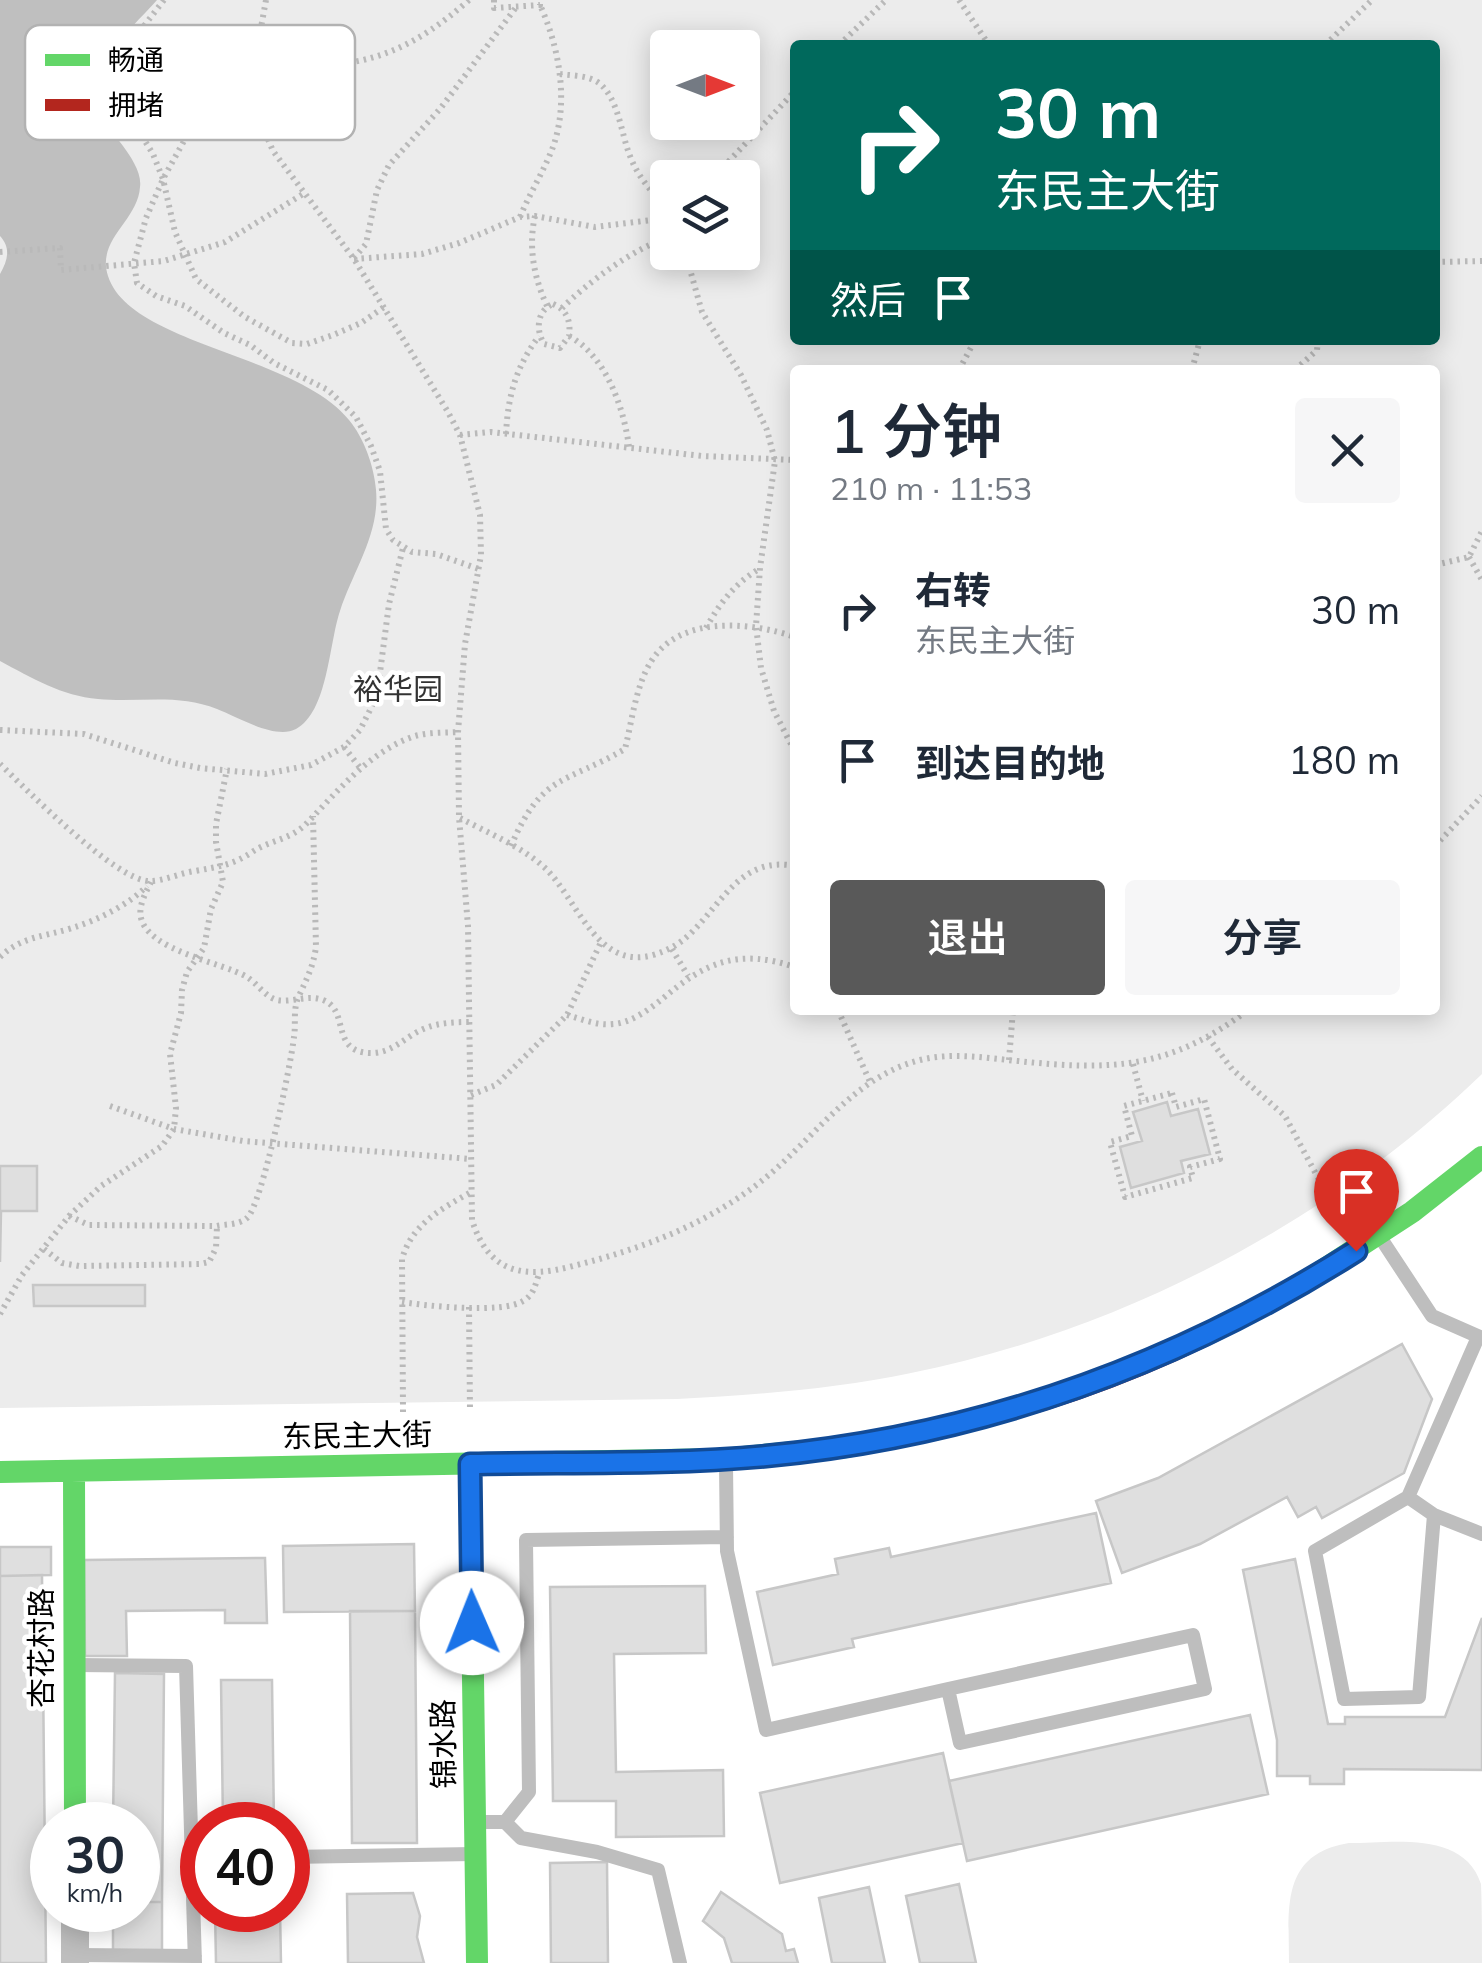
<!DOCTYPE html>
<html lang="zh">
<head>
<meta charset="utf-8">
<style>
  body { margin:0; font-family:Mulish,"Noto Sans SC",sans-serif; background:#f6f6f7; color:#1f2937; height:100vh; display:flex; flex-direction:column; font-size:38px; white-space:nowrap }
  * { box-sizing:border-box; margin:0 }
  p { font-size:32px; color:#747a83 }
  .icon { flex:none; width:55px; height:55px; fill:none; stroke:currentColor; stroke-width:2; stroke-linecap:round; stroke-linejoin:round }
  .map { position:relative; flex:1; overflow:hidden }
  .panel { position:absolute; left:790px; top:365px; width:650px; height:650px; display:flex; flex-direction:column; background:#fff; border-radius:10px; box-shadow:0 5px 25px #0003 }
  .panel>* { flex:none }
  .top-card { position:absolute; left:790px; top:40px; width:650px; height:305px; border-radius:10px; box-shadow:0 5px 25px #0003; background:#00695c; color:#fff; overflow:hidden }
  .needle { width:65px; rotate:90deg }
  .controls { position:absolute; left:650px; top:30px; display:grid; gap:20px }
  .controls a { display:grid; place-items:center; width:110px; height:110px; border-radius:10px; background:#fff; box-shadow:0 5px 25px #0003; font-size:50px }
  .speed { position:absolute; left:30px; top:1802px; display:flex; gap:20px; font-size:50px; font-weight:700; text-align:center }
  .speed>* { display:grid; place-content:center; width:130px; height:130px; border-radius:50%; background:#fff; box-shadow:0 5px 25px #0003; line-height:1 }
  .speed small { font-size:25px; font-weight:400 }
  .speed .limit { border:15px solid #d22; background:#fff; color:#111 }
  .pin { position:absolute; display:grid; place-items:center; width:85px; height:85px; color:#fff; margin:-102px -42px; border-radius:50% 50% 50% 0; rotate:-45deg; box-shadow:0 0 10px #0007 }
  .pin .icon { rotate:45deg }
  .me { position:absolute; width:110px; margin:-55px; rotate:359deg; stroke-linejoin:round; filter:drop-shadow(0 0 8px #0008) }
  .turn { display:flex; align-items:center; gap:35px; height:210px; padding:0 40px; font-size:45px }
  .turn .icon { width:130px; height:130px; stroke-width:2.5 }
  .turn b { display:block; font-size:70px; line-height:85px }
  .then { display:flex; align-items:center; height:95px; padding:0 40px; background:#0003; gap:20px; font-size:38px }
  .round { display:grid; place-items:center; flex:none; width:105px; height:105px; border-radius:10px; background:#f6f6f7 }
  .headline { display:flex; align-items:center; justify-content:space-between; height:170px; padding:0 40px }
  h1 { font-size:60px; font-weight:600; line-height:75px }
  .button { display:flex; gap:20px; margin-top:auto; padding:20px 40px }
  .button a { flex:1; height:115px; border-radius:10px; background:#595959; color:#fff; font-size:40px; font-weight:600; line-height:115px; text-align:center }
  .button a+a { background:#f6f6f7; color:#1f2937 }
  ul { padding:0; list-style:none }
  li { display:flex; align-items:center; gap:30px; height:150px; padding:0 40px }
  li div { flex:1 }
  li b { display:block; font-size:38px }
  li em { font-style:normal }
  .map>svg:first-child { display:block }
  .green { fill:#ececec; fill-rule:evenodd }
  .water { fill:#bfbfbf }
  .building { fill:#dfdfdf; stroke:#c7c7c7; stroke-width:2.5 }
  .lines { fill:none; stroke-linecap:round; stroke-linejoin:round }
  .path { stroke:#b9b9b9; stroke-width:6; stroke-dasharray:2.5 5; stroke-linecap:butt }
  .lane { stroke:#bebebe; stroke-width:14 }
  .street { stroke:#bebebe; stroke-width:28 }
  .fast { stroke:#63d668; stroke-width:22 }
  .jam { stroke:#b3261e; stroke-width:22 }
  .route-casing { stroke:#114b97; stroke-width:25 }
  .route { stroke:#1a73e8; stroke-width:18 }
  .labels { text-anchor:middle; stroke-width:9; stroke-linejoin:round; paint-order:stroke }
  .park-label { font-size:30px; fill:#333; stroke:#fff }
  .street-label { font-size:30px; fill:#000; stroke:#fff }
  .key { fill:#fff; stroke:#b2b2b2; stroke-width:2.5 }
  .key-label { font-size:28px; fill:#000 }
</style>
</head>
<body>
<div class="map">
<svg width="1482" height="1963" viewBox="0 0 1482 1963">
  <rect width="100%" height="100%" fill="#fff"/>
  <path class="green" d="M0 0H1482V1074C1328 1223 1121 1331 911 1373 833 1389 756 1395 677 1399L0 1408ZM795 45H1435V340H795ZM668 48H742V122H668ZM668 178H742V252H668ZM795 370H1435V1010H795Z
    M1349 1843C1392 1843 1464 1830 1481 1884 1482 1907 1482 1939 1482 1963H1289C1289 1909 1280 1854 1349 1843Z"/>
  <path class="water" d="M0 0H157C135 25 89 64 97 101 100 119 112 131 123 146 131 157 142 173 140 187 138 221 96 239 108 276 130 345 296 354 349 420 364 438 374 466 376 490 380 534 353 571 340 611 329 643 328 712 296 729 275 740 238 717 217 709 177 693 139 703 98 699 62 696 32 678 0 661V274C8 260 11 248 0 236Z"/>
  <path class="building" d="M1167 1102 1171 1116 1198 1109 1210 1154 1181 1161 1184 1173 1131 1188 1120 1147 1142 1141 1133 1112Z
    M0 1166H37V1211H1L0 1262Z
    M33 1285H145V1306H34Z
    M1402 1344 1432 1399 1404 1473 1322 1518 1316 1507 1298 1517 1287 1497 1200 1544 1122 1573 1096 1501 1158 1478Z
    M1096 1513 1111 1583 852 1639 854 1647 773 1665 757 1592 838 1574 835 1559 889 1548 891 1557Z
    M414 1544 415 1611 284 1612 283 1546Z
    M0 1547H51V1575L0 1576Z
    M265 1558 267 1623H225V1610L126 1611 127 1656H85L84 1560Z
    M1295 1559 1328 1724H1345V1717H1445L1482 1618V1770L1344 1769V1784H1310V1776H1277V1740L1243 1570Z
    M42 1575 46 1963H0V1576Z
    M705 1586 706 1653 614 1654 616 1772 723 1770 724 1836 616 1837V1801H553L550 1587Z
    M350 1611H415L417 1843H352Z
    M115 1673 164 1674 162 1902H138V1825H113Z
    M221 1680H272L274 1825H223Z
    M1250 1715 1268 1794 967 1861 949 1781Z
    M943 1753 963 1843 780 1883 760 1793Z
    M607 1862 608 1963H551L550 1863Z
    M959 1884 976 1963H920L906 1896Z
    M869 1887 885 1963H832L819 1898Z
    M721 1892 782 1934 786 1951 794 1949 798 1963H732L724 1938 703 1921Z
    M413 1893 420 1916 417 1937 424 1963H348L347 1894Z
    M138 1902H162V1951H113V1910H138Z
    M215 1910H280L281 1963H216Z"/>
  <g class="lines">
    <path class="path" d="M164 0 130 44 129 93 135 125 153 154 163 179 175 232 196 279 245 317 292 343 307 344 333 335 361 323 384 307
      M266 0 255 61 254 89 259 118 273 151 354 259 448 412 460 435 480 515 481 555 465 644 458 732 459 817 468 926 472 1220C489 1274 524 1279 573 1266 641 1249 703 1226 759 1183 812 1142 852 1077 920 1060 953 1052 985 1058 1018 1061 1112 1071 1170 1069 1248 1010
      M469 0C417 46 371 68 301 65 277 64 255 58 232 66L206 101 163 179 146 218 134 263 137 283 156 296 185 306 224 333 250 345 274 363 328 390 356 417 371 446 380 471 386 529 393 540 412 552 436 554 479 569
      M494 0V8L540 5V0
      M959 0 989 45
      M839 45 886 0
      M1325 45 1372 0
      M560 74C573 76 588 75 599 83 619 99 621 134 630 156 638 177 652 193 668 208
      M713 178 795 91
      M535 216C528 247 534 278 547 306
      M520 217C529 195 542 174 551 152 570 106 560 49 540 5
      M0 252 60 248 61 270 164 261 225 242 303 194
      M685 252 702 312 741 375 767 430 775 461 760 568 756 626 761 668 774 711 795 752
      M354 258 366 244 377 190 389 165 440 109 517 6
      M354 259 422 254 459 243 520 217 535 216 595 227 668 218
      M1435 262 1482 261
      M553 304C567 310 571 321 569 336L560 348 544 344C536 331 536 311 553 304Z
      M562 308C586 284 635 247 668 238
      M569 336C606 356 624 408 629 447
      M959 370 975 340
      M1192 370 1200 340
      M1295 370 1317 350 1318 340
      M506 434C508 395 516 367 539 336
      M460 435 491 432 702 456 795 460
      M1469 557 1482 580
      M1435 565 1469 557 1482 531
      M706 628C720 603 734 584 759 569
      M0 730 84 734 175 763 200 768 265 774 311 765 344 747 360 730 372 706 379 680 389 604 403 548
      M344 747 361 769
      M0 764C26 789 117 882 150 881 164 881 180 873 195 871 217 867 233 865 252 852 270 840 290 840 306 824 337 792 368 753 412 737 426 732 443 733 458 732
      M460 818C488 833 523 847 546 869 577 899 597 971 653 955 669 950 680 944 692 932 724 900 743 856 795 866
      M511 846C542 773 565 784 625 749 632 721 636 684 652 660 681 615 752 622 795 637
      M1435 846 1482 796
      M151 882C146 892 138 906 141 918 149 951 221 962 247 977 257 983 265 997 277 1000 292 1003 308 994 323 1000 350 1010 330 1051 369 1053 389 1054 401 1041 417 1032 433 1023 452 1022 470 1022
      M672 949 688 976
      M0 957C22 936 44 937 72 928 98 920 128 905 147 886
      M838 1010 870 1082
      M567 1015C582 1019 597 1026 613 1024 630 1023 647 1011 661 1000 705 962 738 948 795 967
      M1208 1037 1232 1069 1285 1116 1333 1206
      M1009 1060 1013 1010
      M1133 1064 1143 1101
      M1172 1093 1176 1107 1204 1099 1220 1159 1190 1167 1193 1178 1125 1197 1110 1142 1132 1136 1124 1106Z
      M471 1095 496 1085 567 1015 601 942
      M110 1106 174 1129 243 1141 471 1159
      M69 1216 89 1225 217 1226C226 1224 239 1225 247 1218 262 1205 291 1064 294 1037 296 1025 293 1010 298 998 306 980 313 968 316 947L313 816
      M44 1249 62 1263 79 1266 200 1264 209 1262 216 1248 217 1226
      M402 1302C427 1306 503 1314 523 1301 534 1295 535 1285 539 1274
      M469 1307 470 1411
      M0 1314 22 1275 69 1216 101 1186 162 1146 174 1129 176 1108 170 1054 181 1013 182 990 187 972 204 948 211 909 223 882 216 842V824L227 769
      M403 1412 402 1259C412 1224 441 1209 471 1192"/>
    <path class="lane" d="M1380 1237 1432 1316 1482 1338
      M726 1464 727 1551 766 1730 948 1689
      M1408 1497 1434 1515 1482 1534
      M1434 1515 1419 1697 1344 1699 1315 1551 1408 1497 1478 1337
      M1193 1635 1205 1689 960 1743 948 1689Z
      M75 1665 186 1666 195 1963
      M477 1822H505L529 1792 526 1540 727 1537
      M505 1822 521 1838 597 1852 658 1870 680 1963
      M288 1857 474 1854
      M75 1955 195 1956"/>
    <path class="street" d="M75 1910V1963"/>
    <path class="fast" d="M1303 1283 1412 1212 1482 1157
      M470 1464 477 1963
      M74 1471 75 1825
      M0 1472 722 1459 847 1447 934 1430 998 1413"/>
    <path class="jam" d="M998 1413C1105 1385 1208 1339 1303 1283"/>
  </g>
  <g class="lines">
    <defs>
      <path id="route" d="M472 1623 470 1464C568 1462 668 1465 766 1456 979 1436 1176 1365 1356 1251"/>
    </defs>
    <use href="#route" class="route-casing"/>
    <use href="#route" class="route"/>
  </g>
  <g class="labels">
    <g class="park-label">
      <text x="398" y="700">裕华园</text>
    </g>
    <g class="street-label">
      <text transform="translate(357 1436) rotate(-1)" y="10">东民主大街</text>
      <text transform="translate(42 1648) rotate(-90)" y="10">杏花村路</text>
      <text transform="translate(444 1744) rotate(-91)" y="10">锦水路</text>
    </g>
  </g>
  <rect x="25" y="25" width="330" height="115" rx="15" class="key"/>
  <rect x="45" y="54" width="45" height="12" fill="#63d668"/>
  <rect x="45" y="99" width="45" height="12" fill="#b3261e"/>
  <g class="key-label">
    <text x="108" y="70">畅通</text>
    <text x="108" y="115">拥堵</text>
  </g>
</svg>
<div class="controls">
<a><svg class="needle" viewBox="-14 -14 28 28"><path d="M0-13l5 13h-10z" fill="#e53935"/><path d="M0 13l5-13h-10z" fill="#747a83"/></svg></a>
<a><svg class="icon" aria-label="layers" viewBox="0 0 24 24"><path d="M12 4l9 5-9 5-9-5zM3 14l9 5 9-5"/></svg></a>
</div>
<div class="speed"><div>30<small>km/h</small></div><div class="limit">40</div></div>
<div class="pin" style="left:1356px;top:1251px;background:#d93025"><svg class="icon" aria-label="arrive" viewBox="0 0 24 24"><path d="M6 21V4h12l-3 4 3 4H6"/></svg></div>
<svg class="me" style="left:472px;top:1623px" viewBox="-20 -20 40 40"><circle r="19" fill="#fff"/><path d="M0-13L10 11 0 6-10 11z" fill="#1a73e8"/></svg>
<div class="top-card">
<div class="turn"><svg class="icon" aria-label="right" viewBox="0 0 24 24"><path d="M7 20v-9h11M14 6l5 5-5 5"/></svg><div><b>30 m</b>东民主大街</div></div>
<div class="then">然后<svg class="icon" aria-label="arrive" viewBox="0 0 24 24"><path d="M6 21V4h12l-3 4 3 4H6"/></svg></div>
</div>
<section class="panel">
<div class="headline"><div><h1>1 分钟</h1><p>210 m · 11:53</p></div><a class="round"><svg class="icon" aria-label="close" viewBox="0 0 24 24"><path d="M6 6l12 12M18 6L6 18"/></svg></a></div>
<ul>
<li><svg class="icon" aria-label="right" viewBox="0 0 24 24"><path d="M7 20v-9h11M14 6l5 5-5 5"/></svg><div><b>右转</b><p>东民主大街</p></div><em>30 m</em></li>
<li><svg class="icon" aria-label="arrive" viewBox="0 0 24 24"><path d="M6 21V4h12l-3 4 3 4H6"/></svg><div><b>到达目的地</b></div><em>180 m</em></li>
</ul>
<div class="button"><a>退出</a><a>分享</a></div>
</section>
</div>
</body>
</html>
